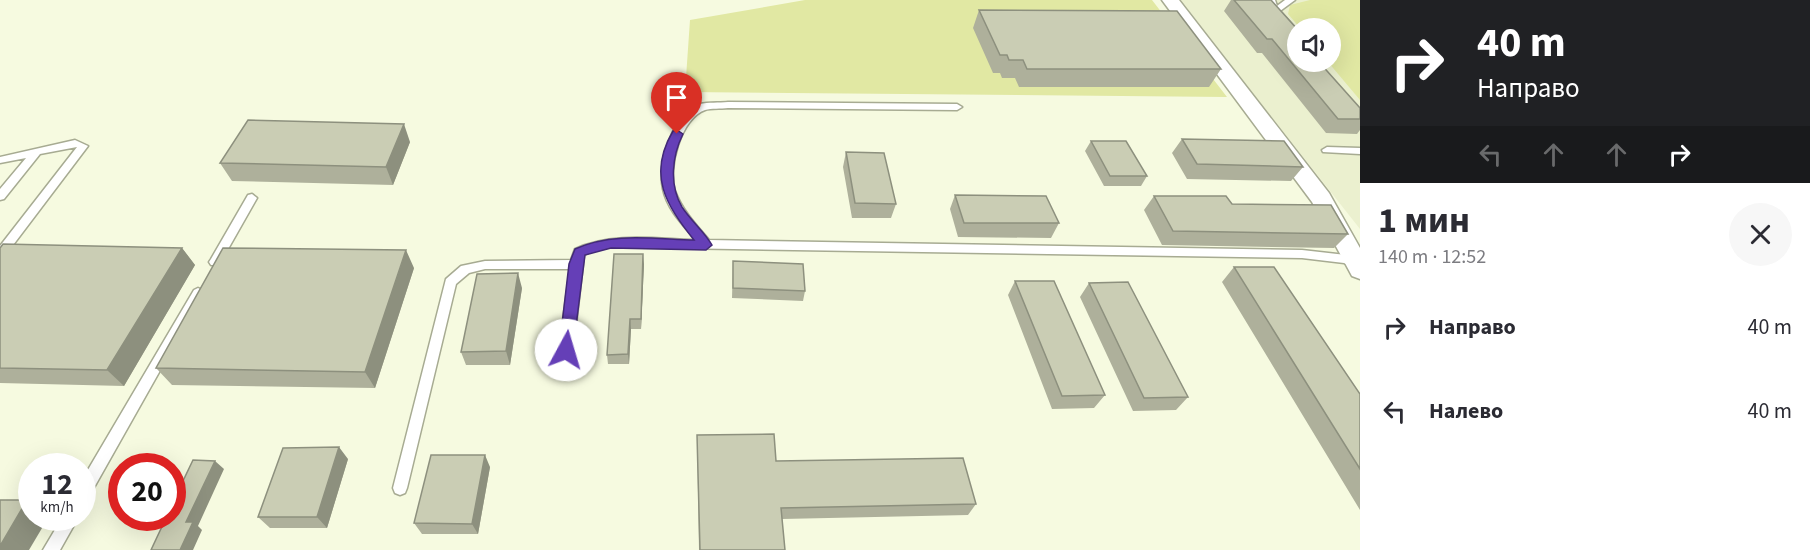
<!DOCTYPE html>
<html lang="ru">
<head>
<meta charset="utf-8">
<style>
  body { margin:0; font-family:"Source Sans 3",sans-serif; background:#f7f7f7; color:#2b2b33; height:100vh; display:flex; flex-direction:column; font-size:22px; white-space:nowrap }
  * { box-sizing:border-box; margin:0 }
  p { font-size:20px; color:#7c7c81 }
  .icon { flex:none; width:33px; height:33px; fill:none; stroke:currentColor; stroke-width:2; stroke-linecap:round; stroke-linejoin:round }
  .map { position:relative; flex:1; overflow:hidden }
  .sheet { display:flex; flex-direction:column; background:#fff; width:450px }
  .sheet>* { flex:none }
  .top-card { background:#202124; color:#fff; overflow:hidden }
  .tools { position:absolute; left:1287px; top:18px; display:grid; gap:12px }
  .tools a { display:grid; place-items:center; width:54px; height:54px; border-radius:50%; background:#fff; box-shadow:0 6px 24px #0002; font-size:30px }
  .speed { position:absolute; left:18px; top:453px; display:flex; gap:12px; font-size:30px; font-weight:700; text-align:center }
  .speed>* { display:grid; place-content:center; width:78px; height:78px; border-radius:50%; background:#fff; box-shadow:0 6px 24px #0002; line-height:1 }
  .speed small { font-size:15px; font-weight:400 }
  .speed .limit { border:9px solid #d22; background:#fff; color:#111 }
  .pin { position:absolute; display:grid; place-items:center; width:51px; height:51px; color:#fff; margin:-62px -26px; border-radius:50% 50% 50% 0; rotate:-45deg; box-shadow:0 0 6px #0007 }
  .pin .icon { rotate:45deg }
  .me { position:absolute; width:66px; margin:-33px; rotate:6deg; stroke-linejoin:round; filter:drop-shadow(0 0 4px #0008) }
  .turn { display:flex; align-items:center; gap:21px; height:126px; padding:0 18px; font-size:27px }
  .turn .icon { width:78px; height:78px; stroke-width:2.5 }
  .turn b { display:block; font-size:42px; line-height:51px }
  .lanes { display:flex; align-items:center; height:57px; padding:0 18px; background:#0003; justify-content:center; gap:30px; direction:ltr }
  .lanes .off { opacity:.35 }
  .round { display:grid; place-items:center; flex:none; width:63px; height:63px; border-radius:32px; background:#f7f7f7 }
  .head { display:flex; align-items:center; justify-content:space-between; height:102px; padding:0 18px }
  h1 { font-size:36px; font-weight:700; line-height:45px }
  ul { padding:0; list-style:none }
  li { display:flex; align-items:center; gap:18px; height:84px; padding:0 18px }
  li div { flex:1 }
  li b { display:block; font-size:22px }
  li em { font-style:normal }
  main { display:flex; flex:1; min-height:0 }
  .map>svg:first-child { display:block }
  .built { fill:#ebf0cf; fill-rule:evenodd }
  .green { fill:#e1e8a3 }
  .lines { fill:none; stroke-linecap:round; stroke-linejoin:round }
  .service-casing { stroke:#a7ab92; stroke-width:3 }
  .minor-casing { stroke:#a7ab92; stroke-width:3 }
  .service { fill:#fff; fill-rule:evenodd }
  .minor { fill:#fff; fill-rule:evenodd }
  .wall { fill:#aeb09b }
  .shaded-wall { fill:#8d907e }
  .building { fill:#cacdb4; stroke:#8d907e; stroke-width:1.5 }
  .route { fill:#653fb7; stroke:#422977; stroke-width:1.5 }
</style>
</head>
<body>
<main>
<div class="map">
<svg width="1360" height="550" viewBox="0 0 1360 550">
  <rect width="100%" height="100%" fill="#f6fae0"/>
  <path class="built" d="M1181 0H1360V229L1266 110ZM1298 28H1330V62H1298Z"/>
  <path class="green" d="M805 0H1152L1227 97 685 92 690 20Z
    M1310 0H1360V100L1328 62H1330V28H1300L1288 14 1290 5Z"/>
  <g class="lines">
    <defs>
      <path id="service" d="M1267 0H1275L1277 6 1285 0H1295L1280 11 1298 31V40L1272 13Z
        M728 102 957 104 962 107 957 110 728 108C721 109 711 108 705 110 681 118 667 169 675 191 682 210 696 225 709 240L1302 250 1346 255 1359 261 1360 266 1355 268 1344 263 1302 258 611 247 594 250 584 255 573 350 571 354 566 355 561 354 559 350 570 269H485L469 273 456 284 407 488 405 493 400 495 395 493 393 488 446 279 461 266 485 261 571 260 575 249C612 232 656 239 696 240 683 225 667 209 663 189 657 163 673 114 700 104 708 102 719 103 728 102Z
        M75 140 88 146 4 257 0 258V246L77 147 40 154 4 199 0 200V189L26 158 0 163V157Z
        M1327 147 1360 148V154L1323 152 1322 150Z
        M252 194 257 198 219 265H211L209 262 211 259 248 195Z
        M198 288 202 290 204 293 202 296 87 500 82 502V480L194 290Z
        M62 518H78L60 550H43Z"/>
      <path id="minor" d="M1162 0H1179L1329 193 1360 248V279L1352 276 1312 202Z"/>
    </defs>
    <use href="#service" class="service-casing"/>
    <use href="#minor" class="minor-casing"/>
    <use href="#service" class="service"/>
    <use href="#minor" class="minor"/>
  </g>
  <path class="wall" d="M1231 0H1271L1298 62 1360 108V130L1357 134 1326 133 1262 53H1257L1224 11Z
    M979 10 1221 69 1209 87H1019L1015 78H1002L1000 73H993L973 28Z
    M1182 139 1303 167 1291 181 1187 179 1172 153Z
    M1091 141 1147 176 1141 186H1104L1085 151Z
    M410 142 393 185 232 181 220 163Z
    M846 152 896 204 891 218H852L843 167Z
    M955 195 1059 223 1051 238 958 237 950 209Z
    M1154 196 1232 204 1348 234 1334 248 1162 245 1144 210Z
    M0 248H182L195 265 124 386 0 383Z
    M733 261 805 291 803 301 732 298Z
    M644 264 641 329H631L629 364H608L607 355Z
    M1234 267 1360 394V510L1222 282Z
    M414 268 375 388 172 385 156 368Z
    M1015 281 1105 395 1094 408 1052 409 1008 295Z
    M1089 283 1188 397 1176 410 1133 411 1080 297Z
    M522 288 510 365H466L461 352Z
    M697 435 776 461 976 504 968 515 782 519 785 550H699Z
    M348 459 327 528H270L258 517Z
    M490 467 478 534H422L414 523Z"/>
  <path class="shaded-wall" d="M404 124 410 142 393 185 386 167Z
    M182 248 195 265 124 386 107 370Z
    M406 250 414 268 375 388 365 372Z
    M643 254 644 264 641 329V319Z
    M518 273 522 288 510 365 506 351Z
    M630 319 631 329 629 364 628 354Z
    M339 447 348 459 327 528 317 517Z
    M485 455 490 467 478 534 472 524Z
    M215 461 224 469 198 526 202 530 193 550H180L186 522Z
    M27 500 32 503V518H48L29 550H0V546Z"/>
  <path class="building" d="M1234 0H1271L1298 30V62H1319L1360 108V119H1338L1272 39H1267Z
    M979 10 1177 11 1221 69H1027L1023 60H1009L1007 55H1000Z
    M248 120 404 124 386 167 220 163Z
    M1182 139 1284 141 1303 167 1197 164Z
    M1091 141H1126L1147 176H1110Z
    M846 152 884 153 896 204 855 203Z
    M955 195 1046 196 1059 223H964Z
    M1154 196H1226L1232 204 1331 205 1348 234 1173 231Z
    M3 244 182 248 107 370 0 368V248Z
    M223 248 406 250 365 372 156 368Z
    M614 254H643L641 319H630L628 354 607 355Z
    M733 261 803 264 805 291 733 288Z
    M1234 267H1274L1360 394V469Z
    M518 273 506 351 461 352 477 274Z
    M1015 281H1054L1105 395 1062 396Z
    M1128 282 1188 397 1144 398 1089 283Z
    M774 434 776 461 963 458 976 504 781 508 785 550H700L697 435Z
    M339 447 317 517H258L283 448Z
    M431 455H485L472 524 414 523Z
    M193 460 215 461 186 522H193L180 550H151L166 518H172V504Z
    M0 500H27L0 546Z"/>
  <path class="route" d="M677 130 683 134C672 156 669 185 682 207 691 221 704 231 712 245L706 250 611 248 585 255 573 350 571 354H561L559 350 569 264 575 249C612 232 654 239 694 240 666 205 647 175 673 131Z"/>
</svg>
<div class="tools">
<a><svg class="icon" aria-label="sound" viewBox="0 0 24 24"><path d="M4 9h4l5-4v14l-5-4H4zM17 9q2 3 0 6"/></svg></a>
</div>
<div class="speed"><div>12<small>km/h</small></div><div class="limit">20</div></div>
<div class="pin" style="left:677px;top:134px;background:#d93025"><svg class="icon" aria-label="arrive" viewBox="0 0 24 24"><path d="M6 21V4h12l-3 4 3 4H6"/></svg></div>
<svg class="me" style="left:566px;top:350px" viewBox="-20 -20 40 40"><circle r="19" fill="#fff"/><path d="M0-13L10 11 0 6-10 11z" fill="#653fb7"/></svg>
</div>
<section class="sheet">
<div class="top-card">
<div class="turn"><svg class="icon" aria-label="right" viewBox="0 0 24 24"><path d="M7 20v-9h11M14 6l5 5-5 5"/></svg><div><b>40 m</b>Направо</div></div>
<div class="lanes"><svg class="icon off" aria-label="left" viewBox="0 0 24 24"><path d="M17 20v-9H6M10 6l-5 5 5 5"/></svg><svg class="icon off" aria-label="ahead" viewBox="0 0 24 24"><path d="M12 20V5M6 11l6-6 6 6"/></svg><svg class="icon off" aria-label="ahead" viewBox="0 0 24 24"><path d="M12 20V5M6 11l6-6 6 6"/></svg><svg class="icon" aria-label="right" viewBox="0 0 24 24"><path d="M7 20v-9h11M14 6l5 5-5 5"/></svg></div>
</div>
<div class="head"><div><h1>1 мин</h1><p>140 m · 12:52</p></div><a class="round"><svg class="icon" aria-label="close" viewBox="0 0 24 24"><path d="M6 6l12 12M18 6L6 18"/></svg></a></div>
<ul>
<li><svg class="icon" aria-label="right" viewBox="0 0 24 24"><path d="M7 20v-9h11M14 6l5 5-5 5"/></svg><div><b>Направо</b></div><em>40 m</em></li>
<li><svg class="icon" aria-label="left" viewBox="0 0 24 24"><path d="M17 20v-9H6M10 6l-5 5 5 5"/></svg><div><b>Налево</b></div><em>40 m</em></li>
</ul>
</section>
</main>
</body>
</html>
